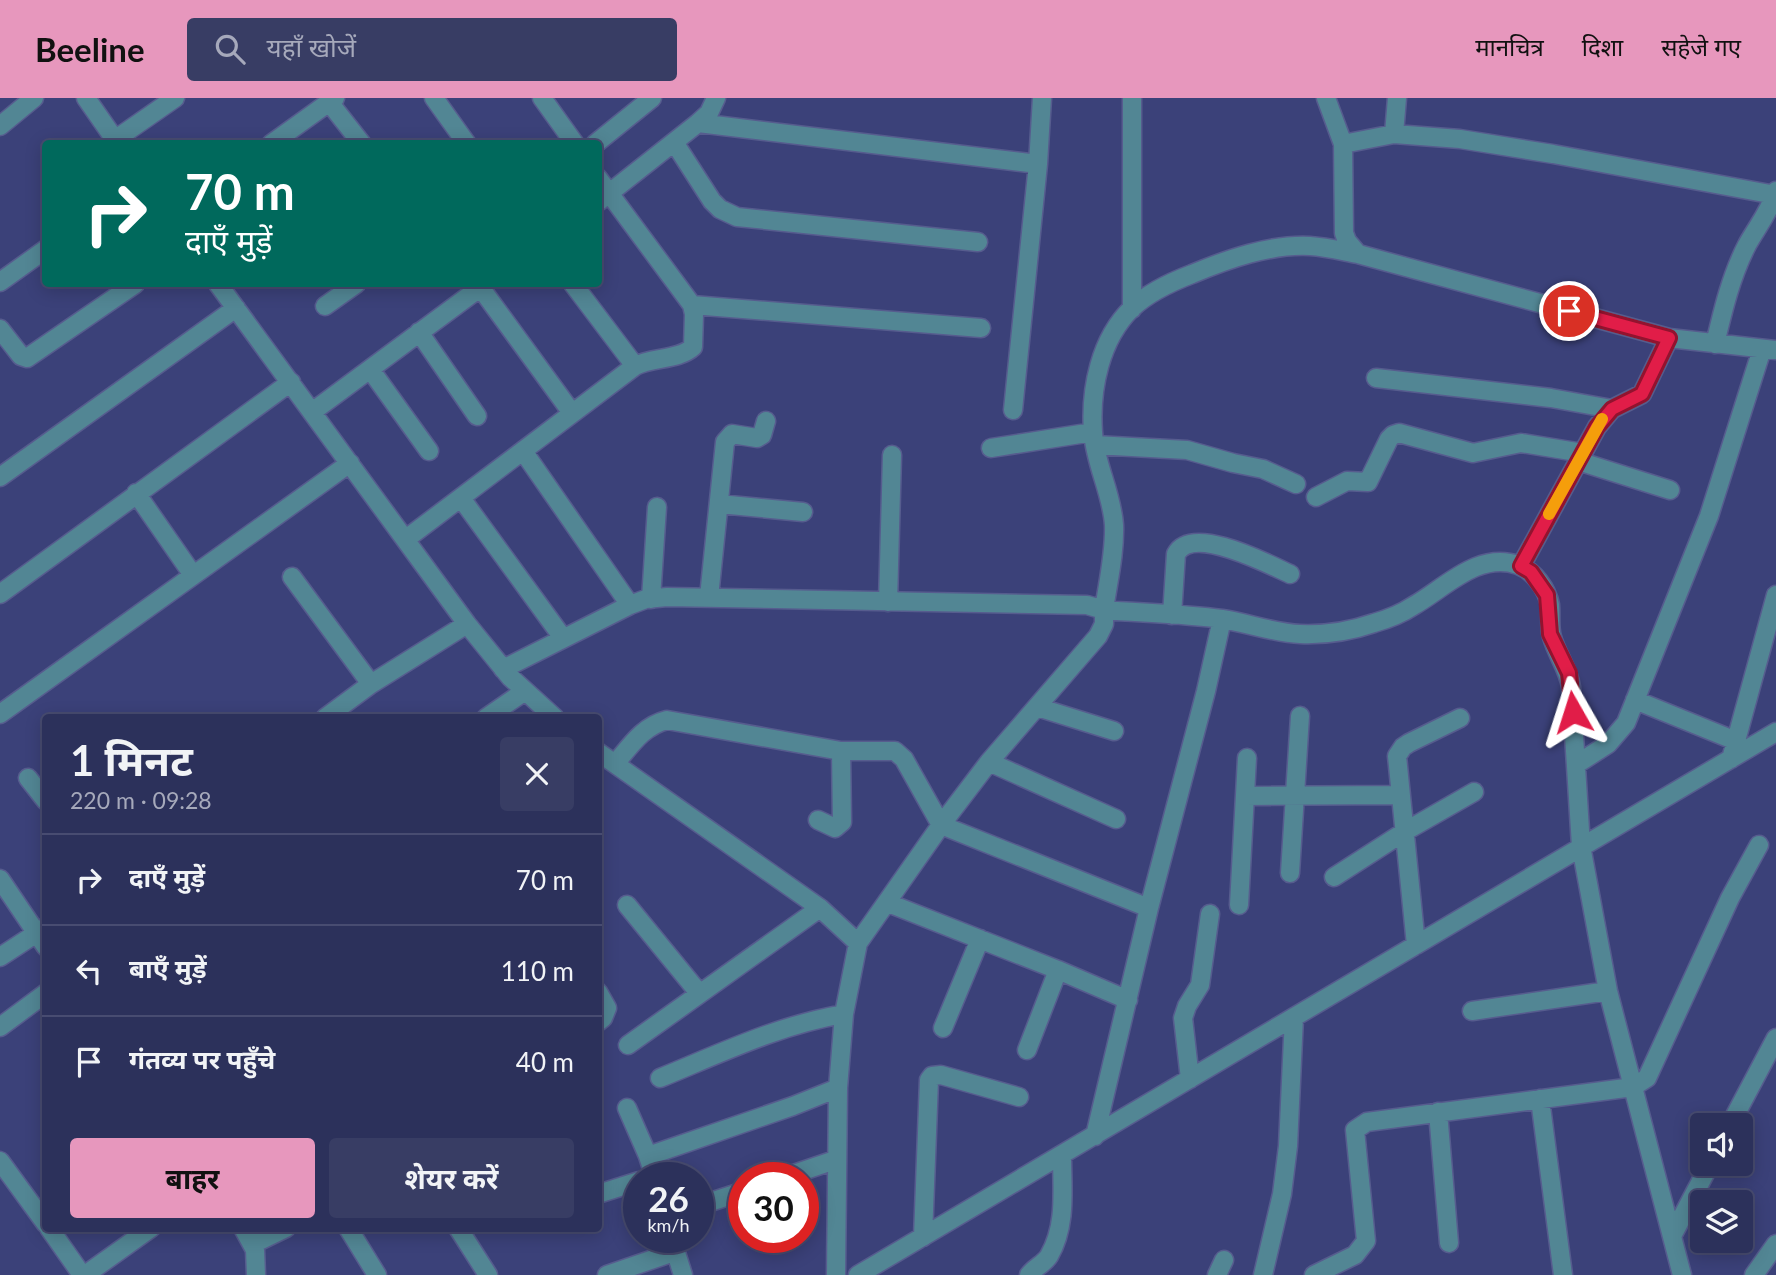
<!DOCTYPE html>
<html lang="hi">
<head>
<meta charset="utf-8">
<style>
  body { margin:0; font-family:Lato,"Noto Sans Devanagari",sans-serif; background:#383d64; color:#f1f3f6; height:100vh; display:flex; flex-direction:column; font-size:26px; white-space:nowrap }
  * { box-sizing:border-box; margin:0 }
  p { font-size:23px; color:#a6a9bb }
  .icon { flex:none; width:38px; height:38px; fill:none; stroke:currentColor; stroke-width:2; stroke-linecap:round; stroke-linejoin:round }
  .map { position:relative; flex:1; overflow:hidden }
  .sheet { position:absolute; left:42px; top:616px; width:560px; height:518px; display:flex; flex-direction:column; background:#2c315b; border-radius:7px; box-shadow:0 4px 18px #0003,0 0 0 2px #484c71 }
  .sheet>* { flex:none }
  .banner { position:absolute; left:42px; top:42px; width:560px; height:147px; border-radius:7px; box-shadow:0 4px 18px #0003,0 0 0 2px #484c71; background:#00695c; color:#fff; overflow:hidden }
  .buttons { position:absolute; left:1690px; top:1015px; display:grid; gap:14px }
  .buttons a { display:grid; place-items:center; width:63px; height:63px; border-radius:7px; background:#2c315b; box-shadow:0 4px 18px #0003,0 0 0 2px #484c71; font-size:35px }
  .speed { position:absolute; left:623px; top:1064px; display:flex; gap:14px; font-size:35px; font-weight:700; text-align:center }
  .speed>* { display:grid; place-content:center; width:91px; height:91px; border-radius:50%; background:#2c315b; box-shadow:0 4px 18px #0003,0 0 0 2px #484c71; line-height:1 }
  .speed small { font-size:18px; font-weight:400 }
  .speed .limit { border:10px solid #d22; background:#fff; color:#111 }
  .pin { position:absolute; display:grid; place-items:center; width:60px; height:60px; color:#fff; margin:-30px; border:4px solid #fff; border-radius:50%; box-shadow:0 2px 7px #0007 }
  .me { position:absolute; width:77px; margin:-38px; rotate:354deg; stroke-linejoin:round; filter:drop-shadow(0 0 5px #0008) }
  .turn { display:flex; align-items:center; gap:24px; height:147px; padding:0 28px; font-size:32px }
  .turn .icon { width:91px; height:91px; stroke-width:2.5 }
  .turn b { display:block; font-size:49px; line-height:60px }
  .round { display:grid; place-items:center; flex:none; width:74px; height:74px; border-radius:7px; background:#383d64 }
  .head { display:flex; align-items:center; justify-content:space-between; height:119px; padding:0 28px }
  h1 { font-size:42px; font-weight:700; line-height:52px }
  .button { display:flex; gap:14px; margin-top:auto; padding:14px 28px }
  .button a { flex:1; height:80px; border-radius:7px; background:#e797bd; color:#111; font-size:28px; font-weight:700; line-height:80px; text-align:center }
  .button a+a { background:#383d64; color:#f1f3f6 }
  ul { padding:0; list-style:none }
  li { display:flex; align-items:center; gap:21px; height:91px; padding:0 28px; border-top:2px solid #484c71 }
  li div { flex:1 }
  li b { display:block; font-size:26px }
  li em { font-style:normal }
  header { display:flex; align-items:center; gap:42px; box-sizing:border-box; height:98px; padding:0 35px; background:#e797bd; color:#111 }
  header strong { font-size:33px }
  nav { display:flex; gap:38px; margin-inline-start:auto; font-size:24px }
  .search { width:490px; height:63px; background:#383d64; display:flex; align-items:center; gap:18px; box-sizing:border-box; padding:0 24px; border-radius:7px; color:#a6a9bb; font-size:26px }
  .map>svg:first-child { display:block }
  .lines { fill:none; stroke-linecap:round; stroke-linejoin:round }
  .minor-casing { stroke:#565c8e; stroke-width:21 }
  .minor { stroke:#528694; stroke-width:18 }
  .route-casing { stroke:#92132f; stroke-width:18 }
  .route { stroke:#e11d48; stroke-width:12 }
  .slow { stroke:#f59e0b; stroke-width:12 }
</style>
</head>
<body>
<header>
<strong>Beeline</strong>
<div class="search"><svg class="icon" aria-label="search" viewBox="0 0 24 24"><circle cx="10" cy="10" r="6"/><path d="M15 15l6 6"/></svg>यहाँ खोजें</div>
<nav><a>मानचित्र</a><a>दिशा</a><a>सहेजे गए</a></nav>
</header>
<div class="map">
<svg width="1776" height="1177" viewBox="0 0 1776 1177">
  <rect width="100%" height="100%" fill="#3b4179"/>
  <g class="lines">
    <defs>
      <path id="minor" d="M86 0 118 46
        M434 0 467 46
        M542 0 575 46
        M1132 0V211
        M1326 0 1343 46 1344 135 1347 143 1358 156
        M329 4 362 46
        M698 25 709 15 716 0
        M0 28 34 0
        M1394 36 1460 41 1553 56 1775 97
        M116 41 175 0
        M674 44 712 103 720 111 737 119 978 144
        M271 46 335 0
        M595 46 652 0
        M1343 46 1394 36 1397 0
        M598 104 698 25 1038 66
        M0 184 46 151
        M218 186 467 526 510 579 555 620
        M573 186 635 268
        M480 189 572 315
        M692 207 981 230
        M325 208 356 186
        M0 231 21 258 27 260 135 186
        M419 234 477 318
        M1715 246C1723 212 1731 178 1747 147 1757 129 1770 113 1776 93
        M370 271 429 353
        M1376 280 1551 300 1612 311
        M1013 312 1038 66 1042 0
        M312 314 485 186
        M1095 347 1187 352 1233 365 1263 371 1296 386
        M991 350 1093 334
        M523 353 630 507
        M1578 363 1670 392
        M0 379 236 210
        M136 395 193 477
        M1316 399 1347 383 1368 384 1389 341 1393 337 1399 335 1473 355 1521 345 1583 355
        M461 400 563 540
        M719 406 803 414
        M406 441 635 268C652 259 679 262 693 249L694 216 692 207 598 80
        M1521 468 1597 329 1612 311 1642 296 1669 240
        M292 479 371 586
        M0 496 291 284
        M709 499 725 344 732 336 757 340 762 337 766 323
        M651 501 657 409
        M888 504 892 357
        M1172 517 1176 456C1192 426 1268 466 1290 476
        M503 571 630 507 646 501 667 499 1087 507 1104 512V526L1098 538 989 664 941 727 858 845 844 916 838 990 836 1177
        M1635 602 1736 643
        M1037 609 1114 633
        M0 616 350 365
        M325 620 371 586 467 526
        M486 620 525 593
        M598 654 820 810 858 845
        M1731 661 1776 497
        M989 664 1116 721
        M615 666C631 647 643 628 667 622L841 653H895L904 661 941 727 1149 810
        M1577 666 1608 646 1626 625 1709 418 1762 251
        M28 680 46 703
        M1245 698 1401 697
        M818 722 835 730 842 724 841 653
        M1290 775 1300 618
        M1334 779 1404 734 1474 694
        M0 781 46 849
        M888 805 1058 872 1128 902
        M627 807 699 895
        M1239 807 1247 660
        M1416 847 1397 658 1403 649 1409 645 1460 620
        M0 859 46 829
        M598 894 607 910 603 920 598 924
        M1472 913 1608 893
        M0 929 46 895
        M943 930 980 841
        M628 947 820 810
        M1027 952 1058 872
        M660 980C721 955 779 927 844 916
        M1190 981 1183 920 1187 908 1200 887 1210 816
        M1540 1001 1563 1177
        M627 1010 648 1058 655 1080
        M1438 1014 1449 1145
        M1730 1027 1776 940
        M1095 1038 1149 810 1206 593 1222 521
        M648 1058 793 1008 838 990
        M0 1063 46 1126
        M782 1080 835 1062
        M598 1096 639 1083
        M698 1108 744 1093
        M49 1130 82 1177
        M243 1130 255 1152 256 1177
        M348 1130 377 1177
        M458 1130 488 1177
        M1672 1138 1710 1066
        M671 1139 683 1177
        M923 1139 929 982 932 978 941 977 1019 999
        M253 1146 286 1130
        M85 1177 151 1130
        M607 1177 674 1154
        M858 1177 1776 634
        M1029 1177C1035 1169 1044 1166 1049 1158 1067 1127 1062 1091 1062 1058
        M1217 1177 1224 1162
        M1263 1177 1282 1096 1288 1048 1294 919
        M1314 1177 1355 1157 1366 1143 1355 1032 1367 1024 1633 989 1647 980 1730 800 1759 747
        M1682 1177 1608 893 1581 748 1571 589C1568 570 1557 557 1552 539 1549 529 1551 518 1550 507 1547 491 1534 473 1518 467 1478 453 1445 490 1413 508 1401 516 1388 521 1374 525 1351 533 1325 537 1300 536 1274 535 1248 525 1222 521 1183 516 1143 515 1104 512 1108 484 1115 455 1114 427 1112 395 1095 366 1093 334 1090 291 1100 241 1132 210 1148 195 1171 184 1192 176 1228 161 1270 146 1310 148 1326 149 1342 153 1358 156L1669 240 1776 252
        M1754 1177 1776 1146"/>
    </defs>
    <use href="#minor" class="minor-casing"/>
    <use href="#minor" class="minor"/>
  </g>
  <g class="lines">
    <defs>
      <path id="route" d="M1569 213 1669 240 1642 296 1612 311 1597 329 1521 468 1531 474 1547 497 1550 536 1569 575 1573 614"/>
    </defs>
    <use href="#route" class="route-casing"/>
    <use href="#route" class="route"/>
    <path class="slow" d="M1549 416 1602 321"/>
  </g>
</svg>
<div class="buttons">
<a><svg class="icon" aria-label="sound" viewBox="0 0 24 24"><path d="M4 9h4l5-4v14l-5-4H4zM17 9q2 3 0 6"/></svg></a>
<a><svg class="icon" aria-label="layers" viewBox="0 0 24 24"><path d="M12 4l9 5-9 5-9-5zM3 14l9 5 9-5"/></svg></a>
</div>
<div class="speed"><div>26<small>km/h</small></div><div class="limit">30</div></div>
<div class="pin" style="left:1569px;top:213px;background:#d93025"><svg class="icon" aria-label="arrive" viewBox="0 0 24 24"><path d="M6 21V4h12l-3 4 3 4H6"/></svg></div>
<svg class="me" style="left:1573px;top:614px" viewBox="-20 -20 40 40"><path d="M0-17L14 15 0 8-14 15z" fill="#e11d48" stroke="#fff" stroke-width="4"/></svg>
<div class="banner">
<div class="turn"><svg class="icon" aria-label="right" viewBox="0 0 24 24"><path d="M7 20v-9h11M14 6l5 5-5 5"/></svg><div><b>70 m</b>दाएँ मुड़ें</div></div>
</div>
<section class="sheet">
<div class="head"><div><h1>1 मिनट</h1><p>220 m · 09:28</p></div><a class="round"><svg class="icon" aria-label="close" viewBox="0 0 24 24"><path d="M6 6l12 12M18 6L6 18"/></svg></a></div>
<ul>
<li><svg class="icon" aria-label="right" viewBox="0 0 24 24"><path d="M7 20v-9h11M14 6l5 5-5 5"/></svg><div><b>दाएँ मुड़ें</b></div><em>70 m</em></li>
<li><svg class="icon" aria-label="left" viewBox="0 0 24 24"><path d="M17 20v-9H6M10 6l-5 5 5 5"/></svg><div><b>बाएँ मुड़ें</b></div><em>110 m</em></li>
<li><svg class="icon" aria-label="arrive" viewBox="0 0 24 24"><path d="M6 21V4h12l-3 4 3 4H6"/></svg><div><b>गंतव्य पर पहुँचे</b></div><em>40 m</em></li>
</ul>
<div class="button"><a>बाहर</a><a>शेयर करें</a></div>
</section>
</div>
</body>
</html>
